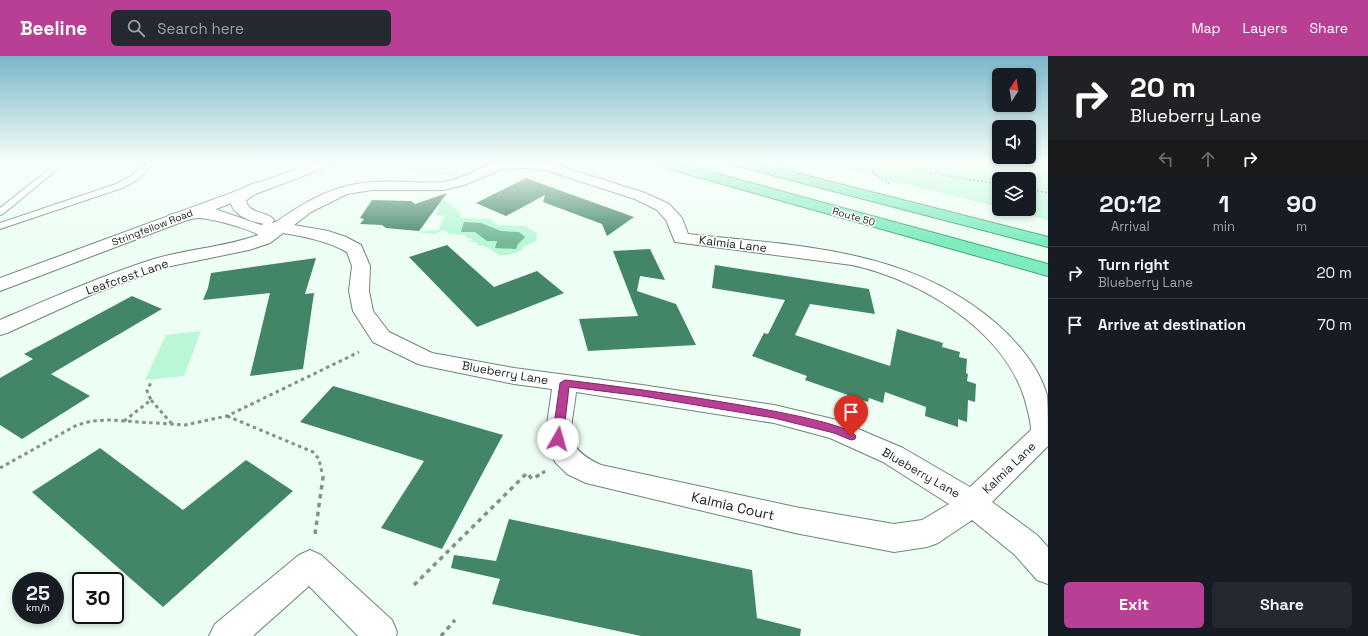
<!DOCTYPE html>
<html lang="en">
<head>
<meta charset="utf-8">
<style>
  body { margin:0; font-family:"Space Grotesk",sans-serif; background:#242831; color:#f1f3f6; height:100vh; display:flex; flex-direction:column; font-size:15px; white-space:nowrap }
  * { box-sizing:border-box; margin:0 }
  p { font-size:13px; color:#9ea1a6 }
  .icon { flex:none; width:22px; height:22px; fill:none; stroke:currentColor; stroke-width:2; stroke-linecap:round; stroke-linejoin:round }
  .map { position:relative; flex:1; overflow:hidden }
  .drawer { display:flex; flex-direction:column; background:#171b24; width:320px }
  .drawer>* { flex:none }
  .hud { background:#202124; color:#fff; overflow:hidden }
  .needle { width:26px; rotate:12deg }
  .fabs { position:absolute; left:992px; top:12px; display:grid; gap:8px }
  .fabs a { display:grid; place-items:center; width:44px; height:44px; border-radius:6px; background:#171b24; box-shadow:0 2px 6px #0003; font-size:20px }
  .speed { position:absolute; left:12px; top:516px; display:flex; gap:8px; font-size:20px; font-weight:700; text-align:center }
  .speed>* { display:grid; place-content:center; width:52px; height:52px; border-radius:50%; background:#171b24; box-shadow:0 2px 6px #0003; line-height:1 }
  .speed small { font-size:10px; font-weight:400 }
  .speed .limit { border:2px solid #111; border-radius:6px; background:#fff; color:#111 }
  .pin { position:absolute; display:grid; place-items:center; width:34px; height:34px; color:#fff; margin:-41px -17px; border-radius:50% 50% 50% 0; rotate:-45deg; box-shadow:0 0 4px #0007 }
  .pin .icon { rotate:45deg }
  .me { position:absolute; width:44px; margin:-22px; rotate:7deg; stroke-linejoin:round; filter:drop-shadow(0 0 3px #0008) }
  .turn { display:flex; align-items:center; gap:14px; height:84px; padding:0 16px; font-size:18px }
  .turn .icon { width:52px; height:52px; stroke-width:2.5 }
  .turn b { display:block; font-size:28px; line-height:34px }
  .lanes { display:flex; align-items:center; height:38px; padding:0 16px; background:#0003; justify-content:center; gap:20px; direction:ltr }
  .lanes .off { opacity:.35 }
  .eta { display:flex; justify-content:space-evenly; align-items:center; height:68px; text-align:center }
  .eta b { font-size:24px; font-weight:800; line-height:28px }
  .action { display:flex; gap:8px; margin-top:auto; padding:8px 16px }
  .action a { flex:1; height:46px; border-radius:6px; background:#b83f93; color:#fff; font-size:16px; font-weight:800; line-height:46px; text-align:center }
  .action a+a { background:#242831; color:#f1f3f6 }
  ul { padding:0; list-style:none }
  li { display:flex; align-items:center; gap:12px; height:52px; padding:0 16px; border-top:1px solid #363941 }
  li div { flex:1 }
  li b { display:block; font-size:15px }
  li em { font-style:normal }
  header { display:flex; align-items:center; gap:24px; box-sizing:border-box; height:56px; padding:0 20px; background:#b83f93; color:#fff }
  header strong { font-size:19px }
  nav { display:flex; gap:22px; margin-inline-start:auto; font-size:14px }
  .search { width:280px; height:36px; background:#242831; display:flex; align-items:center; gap:10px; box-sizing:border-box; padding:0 14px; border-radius:6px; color:#9ea1a6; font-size:15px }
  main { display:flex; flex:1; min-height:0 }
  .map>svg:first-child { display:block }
  .green { fill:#b9f7d7 }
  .water { fill:#75b997 }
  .building { fill:#438667 }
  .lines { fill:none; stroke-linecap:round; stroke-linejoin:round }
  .service-casing { stroke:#708479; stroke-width:2 }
  .minor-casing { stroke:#708479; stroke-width:2 }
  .secondary-casing { stroke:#708479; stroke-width:2 }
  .trunk-casing { stroke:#45a179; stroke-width:2 }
  .path-far2 { stroke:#84918a; stroke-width:1.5; stroke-dasharray:2 2; stroke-linecap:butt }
  .path-far1 { stroke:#84918a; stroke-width:3; stroke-dasharray:3.5 3.5; stroke-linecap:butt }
  .path { stroke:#84918a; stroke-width:3.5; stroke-dasharray:4.5 4.5; stroke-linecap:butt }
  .service { fill:#fff; fill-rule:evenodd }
  .minor { fill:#fff; fill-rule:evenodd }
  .secondary { fill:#fff; fill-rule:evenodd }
  .trunk { fill:#7eecbc; fill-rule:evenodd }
  .route { fill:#b83f93; stroke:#782960 }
  .labels { text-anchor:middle; stroke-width:3; stroke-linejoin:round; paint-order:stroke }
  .far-street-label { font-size:10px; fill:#171f1b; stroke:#fff }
  .street-label { font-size:12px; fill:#171f1b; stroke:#fff }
  .near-street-label { font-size:14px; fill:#171f1b; stroke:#fff }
</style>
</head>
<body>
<header>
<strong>Beeline</strong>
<div class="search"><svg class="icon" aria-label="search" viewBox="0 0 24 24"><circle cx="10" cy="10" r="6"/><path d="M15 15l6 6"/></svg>Search here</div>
<nav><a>Map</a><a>Layers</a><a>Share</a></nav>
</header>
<main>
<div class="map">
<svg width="1048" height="580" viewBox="0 0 1048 580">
  <rect width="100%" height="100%" fill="#edfef4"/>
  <path class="green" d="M397 106H468L455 120 390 112Z
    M818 106H1048V164L1006 153H1029V123H999V151Z
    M441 145H445L461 157 460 162 490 163 497 169 525 170 537 177 536 185 523 191 522 194C492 208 498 190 477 189V186H471L472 182H466V179L449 178 445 174 434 178 414 176 439 174 445 159H436Z
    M201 275 184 320 145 324 166 279Z"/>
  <path class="water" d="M464 166 481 167 501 175 519 176 525 181 518 188 516 193 495 192 497 185H487L475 176H461Z"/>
  <path class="building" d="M526 122 556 133 634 161 607 180 602 168 543 146 545 139 506 160 476 147Z
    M447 137 419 175 386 172 382 169 360 168 364 163 360 162 372 144 411 145 415 148Z
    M447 189 494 231 537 215 564 237 477 271 409 201Z
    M650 193 665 224 640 220 637 235 676 248 696 289 588 295 579 263 638 260 613 195Z
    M316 202 305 238 314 237 303 313 250 320 270 237 203 244 208 232 211 217Z
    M715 209 869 233 875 258 810 248 795 279 890 310 897 273 943 287 942 291 960 296 959 301 967 303 966 317 968 318 967 325 976 328 975 346 968 344 967 366 958 363V371L925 360 926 351 885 336 883 347 869 342 868 346 805 324 807 320 752 300 764 277 768 278 785 244 712 232Z
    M132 240 162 253 51 318 90 340 22 383 0 369V322L33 303 24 298Z
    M333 330 503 379 442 493 381 472 424 405 300 366Z
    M100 392 183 454 246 404 293 435 163 551 32 436Z
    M509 463 752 514 757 562 801 573 800 580H641L492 548 500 523 451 512 454 499 496 505Z"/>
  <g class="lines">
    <defs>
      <path id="service" d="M58 106H66L3 158 0 159V152Z
        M148 106H156L137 124 122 132 0 173V167L116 128 131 120Z"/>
      <path id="minor" d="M497 106H547L645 137 669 148 682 162 688 178C797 190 910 192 997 268 1018 287 1039 311 1047 339 1048 350 1048 377 1048 390L992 446 1037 479 1048 491V528L1037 524 1015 499 972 464 938 487 927 491 894 496 795 477 586 427 567 418 555 406 545 383 552 333 514 328 426 310 418 308 373 286 353 255 349 235 352 210 347 196C327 185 306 181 283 177L270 187 249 194 166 211 93 238 7 277 0 279V264C51 242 101 220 154 203 188 193 224 191 258 179 253 174 208 161 197 162 187 163 179 168 169 165L167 162 169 159 197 152 215 153 261 169 264 168C250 165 234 161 230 145 237 135 252 124 265 127L267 130C262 137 252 138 246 145 250 159 268 155 274 164L272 167 276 166C306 145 335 128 373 126 396 124 420 128 443 126 462 124 479 111 497 106ZM523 112 545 114 635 143 657 154 666 164 675 186 852 209C921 224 1004 274 1025 344 1027 353 1031 364 1031 374L970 431 903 392 837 364 774 349 642 329 514 312 432 297 389 276 373 255 369 235 370 210 361 189 346 181 328 175 294 169 311 156 347 138 372 134H444L464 129 502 113ZM576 336 774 367 830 382 883 406 949 448 922 464 894 468 795 451 601 409C560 390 572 375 576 336Z
        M310 494 321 499 392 564 397 576 396 580H358L309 530 253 580H209L215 568 299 499Z"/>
      <path id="secondary" d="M315 106H334L332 109 0 235V222Z"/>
      <path id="trunk" d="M653 106H674L1048 208V220L655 109Z
        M731 106H753L1048 181V191L733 109Z"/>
    </defs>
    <use href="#service" class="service-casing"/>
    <use href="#minor" class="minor-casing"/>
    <use href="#secondary" class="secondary-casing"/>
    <use href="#trunk" class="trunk-casing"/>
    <path class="path-far2" d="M881 106 873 116 877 121 888 125 889 129
      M887 106 953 121 999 128
      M343 110 356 106
      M1029 133 1048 137"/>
    <path class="path-far1" d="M151 344 172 368
      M227 360 313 396 319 403 322 417
      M124 365 151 344 147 335 152 324
      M0 412 77 369 92 365 109 364 185 369 227 360 359 296
      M542 417 548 414"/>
    <path class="path" d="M315 478 323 421 322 416
      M414 529 527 417 532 423 544 416
      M441 580 455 564"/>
    <use href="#service" class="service"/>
    <use href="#minor" class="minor"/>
    <use href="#secondary" class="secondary"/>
    <use href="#trunk" class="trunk"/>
  </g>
  <linearGradient id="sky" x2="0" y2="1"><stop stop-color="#7ab6c8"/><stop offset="0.57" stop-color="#f7fffa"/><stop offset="1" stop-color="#f7fffa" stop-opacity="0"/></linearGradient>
  <rect width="1048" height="187" fill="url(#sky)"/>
  <path class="route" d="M565 324C602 328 844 359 856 380L855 383 851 384 834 377 774 362 642 340 569 331 563 383 562 386 558 388 554 386 552 383 560 327Z"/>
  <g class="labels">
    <g class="far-street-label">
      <text transform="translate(854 160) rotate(16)" y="4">Route 50</text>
      <text transform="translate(152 171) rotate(-21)" y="4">Stringfellow Road</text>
    </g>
    <g class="street-label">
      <text transform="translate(733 188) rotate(7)" y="4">Kalmia Lane</text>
      <text transform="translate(127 221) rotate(-19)" y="4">Leafcrest Lane</text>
      <text transform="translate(505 317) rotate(10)" y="4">Blueberry Lane</text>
      <text transform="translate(1009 412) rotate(-44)" y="4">Kalmia Lane</text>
      <text transform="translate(921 417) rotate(30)" y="4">Blueberry Lane</text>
    </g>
    <g class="near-street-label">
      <text transform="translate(733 450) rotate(13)" y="5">Kalmia Court</text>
    </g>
  </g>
</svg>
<div class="fabs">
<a><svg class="needle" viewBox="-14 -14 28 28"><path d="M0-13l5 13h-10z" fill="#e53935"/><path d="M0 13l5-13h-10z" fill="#9ea1a6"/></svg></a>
<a><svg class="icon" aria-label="sound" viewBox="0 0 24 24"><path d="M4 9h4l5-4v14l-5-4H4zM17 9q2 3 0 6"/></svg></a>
<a><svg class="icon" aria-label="layers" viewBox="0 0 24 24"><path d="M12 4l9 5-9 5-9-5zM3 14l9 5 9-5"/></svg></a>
</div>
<div class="speed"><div>25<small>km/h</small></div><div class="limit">30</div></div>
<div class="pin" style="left:851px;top:380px;background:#d93025"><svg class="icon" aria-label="arrive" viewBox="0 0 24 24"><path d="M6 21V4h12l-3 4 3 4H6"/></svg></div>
<svg class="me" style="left:558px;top:383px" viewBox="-20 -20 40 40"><circle r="19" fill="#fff"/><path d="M0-13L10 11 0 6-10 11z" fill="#b83f93"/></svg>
</div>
<section class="drawer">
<div class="hud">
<div class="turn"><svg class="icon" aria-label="right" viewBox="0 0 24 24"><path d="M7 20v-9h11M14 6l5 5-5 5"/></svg><div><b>20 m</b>Blueberry Lane</div></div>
<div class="lanes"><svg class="icon off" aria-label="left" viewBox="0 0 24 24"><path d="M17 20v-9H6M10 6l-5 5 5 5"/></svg><svg class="icon off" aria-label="ahead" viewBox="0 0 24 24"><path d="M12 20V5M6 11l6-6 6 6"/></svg><svg class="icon" aria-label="right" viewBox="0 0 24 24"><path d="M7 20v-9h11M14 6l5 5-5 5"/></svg></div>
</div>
<div class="eta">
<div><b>20:12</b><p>Arrival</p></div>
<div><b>1</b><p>min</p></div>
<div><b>90</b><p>m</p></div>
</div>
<ul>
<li><svg class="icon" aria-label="right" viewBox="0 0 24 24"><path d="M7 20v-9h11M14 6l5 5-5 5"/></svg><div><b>Turn right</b><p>Blueberry Lane</p></div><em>20 m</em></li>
<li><svg class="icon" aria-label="arrive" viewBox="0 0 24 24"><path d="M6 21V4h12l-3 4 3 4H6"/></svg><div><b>Arrive at destination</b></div><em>70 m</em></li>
</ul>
<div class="action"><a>Exit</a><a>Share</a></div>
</section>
</main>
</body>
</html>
